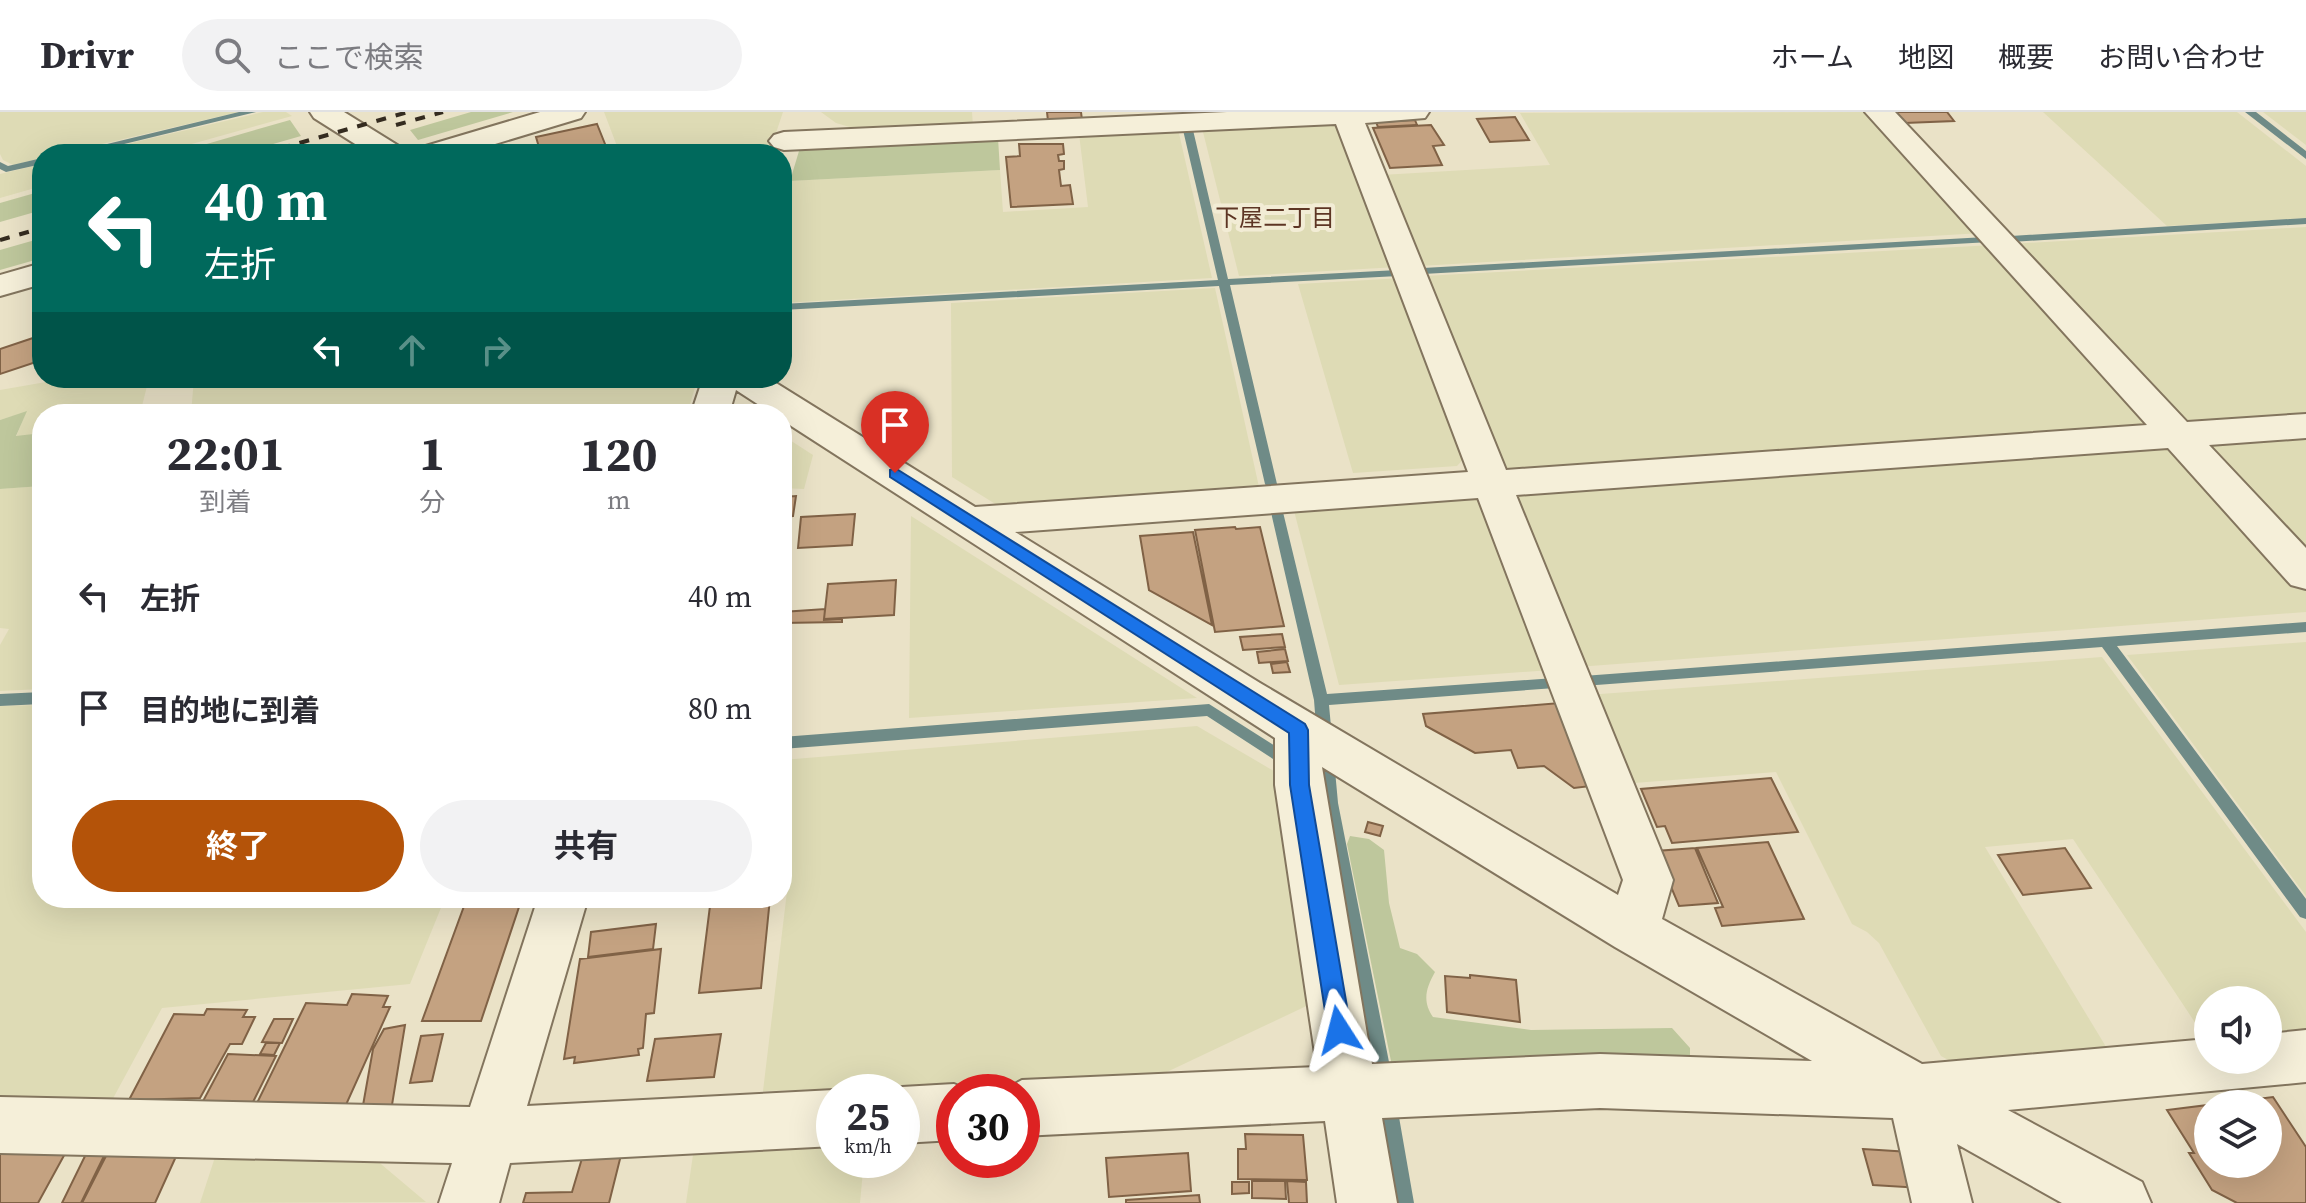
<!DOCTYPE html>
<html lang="ja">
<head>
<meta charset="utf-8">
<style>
  body { margin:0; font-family:"Source Serif 4","Noto Sans JP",serif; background:#f2f2f3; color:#2b2b33; height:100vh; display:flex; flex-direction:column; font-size:30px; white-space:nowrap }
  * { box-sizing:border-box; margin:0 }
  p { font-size:26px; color:#7c7c81 }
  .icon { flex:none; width:44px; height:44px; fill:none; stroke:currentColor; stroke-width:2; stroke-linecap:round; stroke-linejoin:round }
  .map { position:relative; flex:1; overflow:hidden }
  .panel { position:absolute; left:32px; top:292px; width:760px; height:504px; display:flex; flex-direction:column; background:#fff; border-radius:32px; box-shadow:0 8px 32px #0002 }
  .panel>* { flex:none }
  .hud { position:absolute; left:32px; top:32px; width:760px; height:244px; border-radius:32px; box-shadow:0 8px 32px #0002; background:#00695c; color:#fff; overflow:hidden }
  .buttons { position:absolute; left:2194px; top:874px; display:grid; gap:16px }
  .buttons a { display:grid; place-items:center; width:88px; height:88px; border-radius:50%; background:#fff; box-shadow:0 8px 32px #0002; font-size:40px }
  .speed { position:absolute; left:816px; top:962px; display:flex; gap:16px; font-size:40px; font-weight:700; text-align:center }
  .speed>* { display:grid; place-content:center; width:104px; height:104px; border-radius:50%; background:#fff; box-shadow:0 8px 32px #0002; line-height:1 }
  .speed small { font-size:20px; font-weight:400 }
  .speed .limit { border:12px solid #d22; background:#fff; color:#111 }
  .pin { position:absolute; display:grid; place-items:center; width:68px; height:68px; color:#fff; margin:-82px -34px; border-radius:50% 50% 50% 0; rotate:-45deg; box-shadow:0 0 8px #0007 }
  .pin .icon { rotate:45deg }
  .me { position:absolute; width:88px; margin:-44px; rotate:351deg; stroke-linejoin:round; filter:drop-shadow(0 0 6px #0008) }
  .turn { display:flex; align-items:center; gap:28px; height:168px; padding:0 40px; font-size:36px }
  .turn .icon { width:104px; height:104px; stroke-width:2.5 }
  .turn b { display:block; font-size:56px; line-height:68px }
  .lanes { display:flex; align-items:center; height:76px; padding:0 40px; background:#0003; justify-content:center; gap:40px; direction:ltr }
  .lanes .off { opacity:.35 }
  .eta { display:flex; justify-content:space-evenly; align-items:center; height:136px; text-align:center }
  .eta b { font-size:48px; font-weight:700; line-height:56px }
  .action { display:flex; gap:16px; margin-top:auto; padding:16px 40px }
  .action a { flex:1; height:92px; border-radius:48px; background:#b45309; color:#fff; font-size:32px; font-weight:700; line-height:92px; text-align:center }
  .action a+a { background:#f2f2f3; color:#2b2b33 }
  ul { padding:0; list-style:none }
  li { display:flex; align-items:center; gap:24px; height:112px; padding:0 40px }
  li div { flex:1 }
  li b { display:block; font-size:30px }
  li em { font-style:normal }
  header { display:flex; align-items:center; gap:48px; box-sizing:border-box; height:112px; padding:0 40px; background:#fff; border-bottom:2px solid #e1e1e2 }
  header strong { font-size:38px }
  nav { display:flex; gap:44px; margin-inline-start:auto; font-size:28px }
  .search { width:560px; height:72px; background:#f2f2f3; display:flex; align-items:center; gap:20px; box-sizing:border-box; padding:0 28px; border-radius:44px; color:#7c7c81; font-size:30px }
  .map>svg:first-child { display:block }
  .farmland { fill:#dedbb5 }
  .green { fill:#bec79c }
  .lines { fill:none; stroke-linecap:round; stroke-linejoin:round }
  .stream { fill:#6f8b87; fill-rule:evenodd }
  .building { fill:#c4a281; stroke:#806246; stroke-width:2 }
  .minor-casing { stroke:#83755e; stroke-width:4 }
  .minor { fill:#f5efd9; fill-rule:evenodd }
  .rail { stroke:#352c20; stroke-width:4; stroke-dasharray:10 10; stroke-linecap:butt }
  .route { fill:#1a73e8; stroke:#114b97; stroke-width:2 }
  .labels { text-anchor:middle; stroke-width:8; stroke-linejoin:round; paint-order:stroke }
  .far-neighbourhood-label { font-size:24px; fill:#5d3524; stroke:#f2ecd5 }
</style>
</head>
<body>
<header>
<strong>Drivr</strong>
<div class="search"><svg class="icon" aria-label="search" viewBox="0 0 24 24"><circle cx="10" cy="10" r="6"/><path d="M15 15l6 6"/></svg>ここで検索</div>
<nav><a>ホーム</a><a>地図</a><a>概要</a><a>お問い合わせ</a></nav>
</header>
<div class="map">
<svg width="2306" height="1091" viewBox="0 0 2306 1091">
  <rect width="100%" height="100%" fill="#eae2c7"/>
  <path class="farmland" d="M0 0H239L59 42H42V46L13 53 3 48 0 42Z
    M263 0H286L292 4 156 42H84Z
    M604 0H783L769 42H620Z
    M821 0H972L973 15 860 18 836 11Z
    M1868 0 1982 121 1419 154 1381 63 1550 53 1520 1Z
    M2043 0H2237L2306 54V106L2167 114Z
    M2263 0H2306V33Z
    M1333 9 1343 13 1398 155 1239 164 1202 16Z
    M1178 17 1212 166 782 191V97L790 69 1000 58 1003 100 1088 95 1079 22Z
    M42 52V74L0 86V62Z
    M2306 115V306L2192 314 2174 309 2010 132Z
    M1993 133 2153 308 2149 317 1514 361 1498 352 1424 164Z
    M1403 166 1470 340 1457 354 1353 361 1298 172Z
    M1215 176 1259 375 997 393 952 365 951 191Z
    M69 266H149L140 302H42V321L16 325 26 300 0 308V278Z
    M194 266H694L697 269 687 302H191Z
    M782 323 813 343 804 377 782 376Z
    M2306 324V449L2205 331Z
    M2159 331 2179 339 2306 478V500L1577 555 1512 393 1521 378Z
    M42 374V577L0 579V533L9 517 0 516V377Z
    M1464 380 1489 394 1551 558 1339 573 1292 391Z
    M911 404 1197 586 909 606Z
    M2306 530V784L2127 543Z
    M2102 545 2306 820V920L2268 925V888H2208V930L2073 727 1985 735 2111 943 1968 959 1941 944 1879 831 1867 820 1852 812 1776 660 1621 672 1587 583Z
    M42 593V786H445L410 872 162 896 110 992 0 990V594Z
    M1197 614 1284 665 1317 889 1152 967 763 979 789 763H782V648Z
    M834 1029V1048H864L860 1091H686L694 1036Z
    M216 1042 375 1047 426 1090 200 1091Z"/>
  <path class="green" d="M471 0H513L418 28 410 18Z
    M290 8 301 24 238 42H172Z
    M998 26 1000 58 790 69 799 39 814 34Z
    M42 79V98L0 110V91Z
    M42 126V146L0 158V138Z
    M27 299 16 324 42 321V374L0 377V308Z
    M1350 724 1369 727 1384 738 1389 791 1400 836 1417 842 1435 860C1426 876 1422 889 1433 905L1531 918 1672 916 1690 936V955L1392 954 1347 732Z"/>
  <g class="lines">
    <path class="stream" d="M239 0H256L83 42H66Z
      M2245 0H2256L2306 39V47Z
      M1188 15 1193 18 1228 167 1398 158 1403 161 1398 164 1230 173 1277 372 1275 375H1267L1265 372 1219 174 782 198V192L1218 168 1183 18Z
      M42 46V52L6 60 0 57V50L8 54Z
      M2306 106V112L2011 130 2006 127 2011 124Z
      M1986 125 1990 126V130L1423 162 1418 159 1423 156Z
      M1276 392 1282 396 1327 582 1555 566 1560 567 1562 571 1560 575 1555 576 1329 593 1338 691 1389 950 1386 956 1380 958 1374 956 1371 950 1322 691 1314 588 1270 396Z
      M2306 510V520L2117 534 2306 787V807L2300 805 2102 535 1583 574 1578 573 1576 569 1578 565 1583 564Z
      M42 580V592L0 594V582Z
      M1209 592 1283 639 1285 643 1283 647H1273L1207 604 782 637V625Z
      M1390 996 1396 999 1399 1005 1414 1091H1396L1381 1005 1384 999Z"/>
  </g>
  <path class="building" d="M1047 0H1081L1082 8 1048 9Z
    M1896 0H1947L1954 9 1905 11Z
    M1515 5 1529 28 1490 30 1477 7Z
    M1415 8 1417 13 1378 15 1376 10Z
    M597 12 609 42H541L536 25Z
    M1431 13 1444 33 1433 34 1442 53 1390 56 1373 16Z
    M1019 32H1063L1064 42 1058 43 1059 49H1064V57L1059 58 1061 74 1070 73 1073 92 1011 95 1006 45 1020 44Z
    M42 223V248L0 262V237Z
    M796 384 793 404 782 405V385Z
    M855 402 852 433 798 436 801 405Z
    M1235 415 1236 417 1260 415 1284 514 1215 520 1195 418Z
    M1193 420 1212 513 1149 478 1140 424Z
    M896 468 894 503 824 507 828 472Z
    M825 497 824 508 842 507V510L782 511V500Z
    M1282 522 1285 535 1243 538 1240 525Z
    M1285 537 1288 549 1259 551 1257 540Z
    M1287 550 1290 560 1273 561 1271 552Z
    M1560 591 1591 674 1574 676 1544 654 1518 656 1511 638 1475 641 1426 614 1423 602Z
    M1771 666 1798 720 1672 731 1665 714 1657 715 1641 677Z
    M1368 710 1383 714 1380 724 1365 720Z
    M1768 730 1804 807 1722 814 1715 796 1723 795 1697 736Z
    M1695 736 1718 791 1679 794 1656 739Z
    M2065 736 2091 776 2023 783 1998 743Z
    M467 786H522L481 909H422Z
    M711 786H770L761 876 699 881Z
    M656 812 653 837 588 845 591 820Z
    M661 837 654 901 646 902 643 936 638 937 639 943 574 951 575 945 564 947 580 847Z
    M1470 863 1516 868 1520 910 1447 900 1445 864 1470 866Z
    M352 882 388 884 383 895H390L345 995 257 991 306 891 347 893Z
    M207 897 247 898 243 905H255L242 932H230L200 986 129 988 174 902 204 903Z
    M274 907H293L282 931 262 930Z
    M405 913 392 993 362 999 373 937 384 917Z
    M443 922 432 969 410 971 421 924Z
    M721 922 714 965 647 969 655 927Z
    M266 931H280L274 943 260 942Z
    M228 942 276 944 251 994 202 991Z
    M2273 985 2306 1035V1091H2237L2212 1078 2189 1041H2194L2167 998 2208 993V1052H2268V992H2216Z
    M1245 1022 1303 1023 1307 1068 1238 1067V1037H1246Z
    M1863 1037 1910 1040 1921 1076 1873 1073Z
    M67 1038 38 1091H0V1039Z
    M178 1040 155 1091H82L107 1042Z
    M1188 1041 1191 1079 1109 1085 1106 1046Z
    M86 1042H105L81 1091H62Z
    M583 1043H621L609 1091H523L526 1081 572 1080Z
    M1252 1069H1285L1286 1087 1252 1086Z
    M1287 1069 1306 1070 1307 1091H1289Z
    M1232 1070H1249V1081L1232 1082Z
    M1199 1083 1200 1091H1126V1088Z"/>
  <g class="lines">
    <defs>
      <path id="minor" d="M310 0H344L402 36 406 42H371L314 6Z
        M540 0H585L581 6 462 42H415L419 36Z
        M1227 0H1429L1425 6 1365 11 1506 358 2147 313 1865 0H1895L2187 310 2306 302V326L2209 333 2306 436V477L2291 473 2168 336 1516 383 1673 768 1662 807 1922 952 2208 927V948H2268V922L2306 918V970L2008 998 2142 1070 2151 1091H2062L1957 1032 1972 1091H1912L1893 1006 1600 996 1382 1006 1397 1091H1337L1325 1009 1022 1024V980H1000L1022 968 1317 955 1275 673V626L782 308V302H773L736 278 729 302H691L703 266H768L975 395 1468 360 1336 12 784 38 774 35 769 29 774 23 784 20ZM1478 386 1623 768 1618 783 1260 571 1015 420ZM1322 655 1615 835 1812 949 1600 942 1372 952Z
        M42 151V172L0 184V163Z
        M538 786H588L527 994 834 978 839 980H834V1034L510 1051 499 1091H439L452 1051 0 1041V985L470 995Z
        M954 972 973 980H954V1028L902 1031V980H890L902 975Z"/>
    </defs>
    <use href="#minor" class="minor-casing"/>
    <use href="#minor" class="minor"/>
    <path class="rail" d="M396 13 443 0
      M261 42 408 0
      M0 128 42 116"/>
  </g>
  <path class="route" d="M895 356 1305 612 1308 618 1309 673 1351 918 1347 925 1339 929 1331 925 1328 918 1290 673 1289 621 890 365V358Z"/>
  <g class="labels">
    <g class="far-neighbourhood-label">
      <text x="1275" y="114">下屋二丁目</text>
    </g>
  </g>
</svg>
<div class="buttons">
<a><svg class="icon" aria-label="sound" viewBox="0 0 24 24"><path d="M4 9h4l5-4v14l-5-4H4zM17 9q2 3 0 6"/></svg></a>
<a><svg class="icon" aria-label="layers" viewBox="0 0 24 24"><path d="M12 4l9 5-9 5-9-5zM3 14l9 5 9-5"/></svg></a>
</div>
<div class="speed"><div>25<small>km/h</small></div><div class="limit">30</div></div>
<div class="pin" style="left:895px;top:361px;background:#d93025"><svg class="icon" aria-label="arrive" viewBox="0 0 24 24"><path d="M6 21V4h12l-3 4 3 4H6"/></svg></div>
<svg class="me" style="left:1339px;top:918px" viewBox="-20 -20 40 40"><path d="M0-17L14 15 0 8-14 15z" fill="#1a73e8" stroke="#fff" stroke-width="4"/></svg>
<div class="hud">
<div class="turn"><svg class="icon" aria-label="left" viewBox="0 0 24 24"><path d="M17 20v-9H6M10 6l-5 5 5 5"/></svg><div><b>40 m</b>左折</div></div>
<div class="lanes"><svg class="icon" aria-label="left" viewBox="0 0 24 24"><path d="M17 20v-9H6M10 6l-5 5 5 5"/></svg><svg class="icon off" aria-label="ahead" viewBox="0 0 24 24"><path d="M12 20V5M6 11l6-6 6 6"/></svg><svg class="icon off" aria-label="right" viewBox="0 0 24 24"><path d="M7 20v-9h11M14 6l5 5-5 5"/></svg></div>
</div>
<section class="panel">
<div class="eta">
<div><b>22:01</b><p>到着</p></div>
<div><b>1</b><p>分</p></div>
<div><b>120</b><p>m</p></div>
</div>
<ul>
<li><svg class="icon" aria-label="left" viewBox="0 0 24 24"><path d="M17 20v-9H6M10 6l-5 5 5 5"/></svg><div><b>左折</b></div><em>40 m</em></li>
<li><svg class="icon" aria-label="arrive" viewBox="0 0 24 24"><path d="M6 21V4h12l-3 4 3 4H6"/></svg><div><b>目的地に到着</b></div><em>80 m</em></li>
</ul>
<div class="action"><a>終了</a><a>共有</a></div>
</section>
</div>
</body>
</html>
